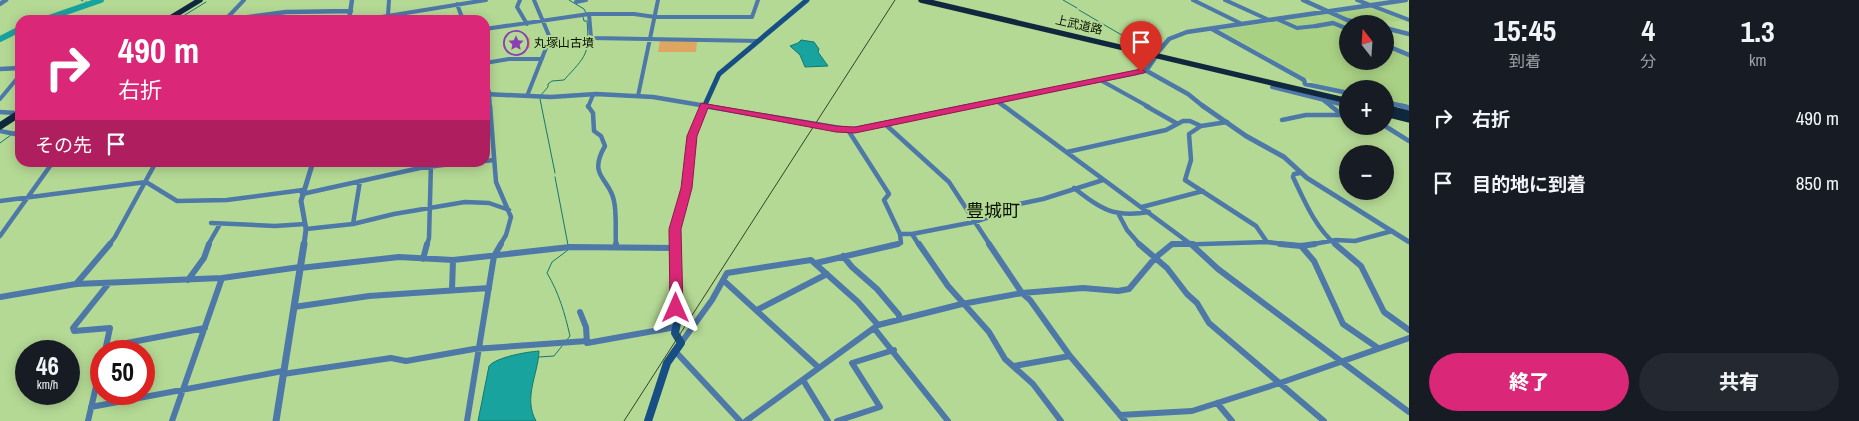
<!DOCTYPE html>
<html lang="ja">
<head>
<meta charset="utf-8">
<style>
  body { margin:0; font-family:"Archivo Narrow","Noto Sans JP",sans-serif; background:#242831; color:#f1f3f6; height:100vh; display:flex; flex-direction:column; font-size:19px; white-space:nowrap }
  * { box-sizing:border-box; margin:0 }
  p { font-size:16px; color:#9ea1a6 }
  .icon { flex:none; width:28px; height:28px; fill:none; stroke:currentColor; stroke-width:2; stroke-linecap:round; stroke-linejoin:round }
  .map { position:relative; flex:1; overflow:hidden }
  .panel { display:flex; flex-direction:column; background:#171b24; width:450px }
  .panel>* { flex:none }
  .hud { position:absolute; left:15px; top:15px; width:475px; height:152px; border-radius:15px; box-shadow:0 2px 12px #0003; background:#db2777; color:#fff; overflow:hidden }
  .needle { width:32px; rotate:343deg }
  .controls { position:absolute; left:1339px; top:15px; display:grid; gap:10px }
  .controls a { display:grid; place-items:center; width:55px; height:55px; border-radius:50%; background:#171b24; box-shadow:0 2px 12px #0003; font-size:25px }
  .speed { position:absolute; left:15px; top:340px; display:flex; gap:10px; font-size:25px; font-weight:700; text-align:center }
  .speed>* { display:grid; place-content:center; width:65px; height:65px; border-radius:50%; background:#171b24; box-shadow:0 2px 12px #0003; line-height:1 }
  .speed small { font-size:12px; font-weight:400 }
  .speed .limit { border:8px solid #d22; background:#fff; color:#111 }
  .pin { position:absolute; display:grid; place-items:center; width:42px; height:42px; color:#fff; margin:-51px -21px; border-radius:50% 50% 50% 0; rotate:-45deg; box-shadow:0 0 5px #0007 }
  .pin .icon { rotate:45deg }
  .me { position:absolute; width:55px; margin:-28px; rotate:0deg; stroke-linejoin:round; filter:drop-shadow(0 0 4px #0008) }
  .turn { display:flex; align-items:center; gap:18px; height:105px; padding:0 20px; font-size:22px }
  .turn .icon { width:65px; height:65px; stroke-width:2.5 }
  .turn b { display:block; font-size:35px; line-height:42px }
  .then { display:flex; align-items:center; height:48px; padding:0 20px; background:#0003; gap:10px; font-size:19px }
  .eta { display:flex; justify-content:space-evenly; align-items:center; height:85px; text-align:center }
  .eta b { font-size:30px; font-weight:800; line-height:35px }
  .button { display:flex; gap:10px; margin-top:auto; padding:10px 20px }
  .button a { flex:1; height:58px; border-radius:30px; background:#db2777; color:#fff; font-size:20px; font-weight:800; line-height:58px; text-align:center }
  .button a+a { background:#242831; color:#f1f3f6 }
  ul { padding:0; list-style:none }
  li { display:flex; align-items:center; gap:15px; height:65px; padding:0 20px }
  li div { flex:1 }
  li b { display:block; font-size:19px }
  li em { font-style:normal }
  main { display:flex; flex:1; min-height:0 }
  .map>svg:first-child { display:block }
  .built { fill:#a9d184 }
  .green { fill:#dea660 }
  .water { fill:#19a39e; stroke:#14786f }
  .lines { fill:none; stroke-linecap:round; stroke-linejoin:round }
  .stream { stroke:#14786f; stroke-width:1 }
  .river { stroke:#19a39e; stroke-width:6 }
  .minor-far2 { stroke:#4d78a7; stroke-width:4 }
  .minor-far1 { stroke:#4d78a7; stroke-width:4.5 }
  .minor { stroke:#4d78a7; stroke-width:6 }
  .tertiary-far2 { stroke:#4d78a7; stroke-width:4.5 }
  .tertiary-far1 { stroke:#4d78a7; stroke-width:5 }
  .tertiary { stroke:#4d78a7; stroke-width:7 }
  .secondary-far2 { stroke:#174f84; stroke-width:5 }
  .secondary-far1 { stroke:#174f84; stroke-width:6 }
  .secondary { stroke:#174f84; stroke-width:8 }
  .trunk-far1 { stroke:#10283e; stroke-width:5.5 }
  .trunk { stroke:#10283e; stroke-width:7 }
  .rail { stroke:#324425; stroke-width:1 }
  .route { fill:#db2777; stroke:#8e194d }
  .labels { text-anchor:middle; stroke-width:4; stroke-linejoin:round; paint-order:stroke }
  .far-street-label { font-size:12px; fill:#071200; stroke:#b4d994 }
  .far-poi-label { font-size:12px; fill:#071200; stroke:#b4d994; text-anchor:start }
  .quarter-label { font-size:18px; fill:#071200; stroke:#b4d994 }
</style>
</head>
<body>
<main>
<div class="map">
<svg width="1409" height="421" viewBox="0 0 1409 421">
  <rect width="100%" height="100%" fill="#b4d994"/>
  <path class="built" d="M1371 6 1406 20 1392 22 1387 20 1362 23 1334 12Z
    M1329 13 1358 24H1348L1347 28 1331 21 1298 27 1282 20 1314 15 1329 21 1317 15Z
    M1280 21 1298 29 1333 24 1347 30 1348 61H1385V46L1409 56V106L1385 100V89H1348L1347 91 1317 84 1220 30Z"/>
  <path class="green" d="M517 35 530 38V48L524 49V52H516L503 43 507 37Z
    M660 40 697 41 696 52H658Z"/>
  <path class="water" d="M801 40 814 42 819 49 818 52 828 66 805 67 800 55 790 46 798 43Z
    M539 351C538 375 523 398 536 421H478L489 366C497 357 526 352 539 351Z"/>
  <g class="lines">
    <path class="stream" d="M81 0 83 1
      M569 0 584 9 586 13
      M1063 0 1077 8
      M86 2 90 3
      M1079 10 1137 44 1155 49
      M180 18 206 2
      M541 95 548 87V84L552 81 564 80C586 56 590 54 587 21H584L583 17
      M540 99 555 173
      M14 132 20 129
      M0 143 11 135
      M555 177 568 245
      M566 341 570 336C565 314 559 293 547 273L552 262 568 250
      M539 357 554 356 562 346"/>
    <path class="river" d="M43 20 101 0
      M0 39 20 29"/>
    <path class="minor-far2" d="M520 0 517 7 527 24
      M1193 0 1242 24
      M1225 0 1269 20
      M1357 0 1409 20
      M576 2 586 0
      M457 4 463 20
      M589 14 591 38 759 41
      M388 15 389 0
      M226 19 244 0
      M1277 19 1297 28 1316 26
      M363 20 486 0
      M485 29 589 14H634L655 17H752L758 0
      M485 63 509 59H542
      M485 80 489 92 490 107
      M1102 81 1149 107
      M1272 87 1348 106
      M527 96 550 38 534 0
      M638 96 658 0
      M0 99 20 75
      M1323 100 1332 107
      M998 102 1005 107
      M588 107 593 95"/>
    <path class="minor-far1" d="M490 106 496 182 511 217 506 235 500 245
      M588 106 593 113 594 131 601 136 605 146C587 177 610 178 614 201 617 215 615 231 616 245
      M1004 106 1192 245
      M1146 106 1176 123
      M0 112 15 113
      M1282 120 1306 115H1342L1331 106
      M1227 122 1201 126 1189 134 1191 160 1185 180 1256 226 1267 242
      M885 124 949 182 990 245
      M1385 126 1409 141
      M848 130 889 194 884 200 900 234 901 243 891 245
      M0 131 20 135
      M1067 152 1166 130 1183 121H1190L1201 126
      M485 161 494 160
      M1300 173 1294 174 1293 177C1305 202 1315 227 1336 245
      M1074 188C1101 209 1113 218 1149 212
      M302 194 420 168 466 162
      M0 201 146 182 177 201 227 200 303 190
      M1142 207 1203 191
      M1119 215 1127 230 1140 245
      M211 223 275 226 305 224
      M353 224 360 181
      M306 229 353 224 394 214 465 202 489 203 509 210
      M900 234H912L974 222 999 214 1004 209 1014 205 1043 199 1103 180
      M912 234 919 245
      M0 236 53 162
      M109 245 115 237 156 162
      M208 245 220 224
      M427 245 429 238 431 163
      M1171 245 1267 242 1291 245
      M1308 245 1336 240 1355 241 1392 231"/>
    <path class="minor" d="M616 244V247
      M919 244 948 286 989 332 1005 359 1033 384 1061 421
      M989 244 1022 293 1030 300 1070 356 1125 421
      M1139 244 1167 268 1187 294 1197 303 1209 323 1324 421
      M1191 244 1218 269 1409 412
      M1280 244 1301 246 1315 244
      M1335 244 1361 266 1384 312 1409 330
      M1301 246 1314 261 1343 324 1378 348
      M843 256 852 267 877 289 899 315V319
      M423 259 427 244
      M816 263 898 244
      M300 268 399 257 453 260 570 247 675 248
      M188 280 204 258 209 244
      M723 280 818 367
      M76 284 110 244
      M452 290 453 260
      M0 297 76 284 222 278 300 267
      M294 307 369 296 489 288
      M757 310 827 274
      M580 312 586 327 587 343 676 327
      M874 328 948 421
      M681 343 712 300 727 273 811 260 858 302 878 325
      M106 347 205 328
      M105 351 110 328 74 331 73 328 109 283
      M675 351 740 421
      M1014 366 1070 356
      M283 374 391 358 406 361 474 349 587 341
      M803 380 828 421
      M1217 403 1232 421
      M91 407 283 371
      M1120 415 1192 411 1280 383 1409 338
      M88 421 101 365
      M172 421 222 278
      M467 421 494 256 501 244
      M746 421 878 325 962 304 1022 293 1083 288 1118 291 1129 289 1155 258 1172 244H1193
      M837 421 880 407 852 363 894 350"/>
    <path class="tertiary-far2" d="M1303 0 1347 20 1362 24
      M0 4 6 0
      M167 20 234 19 286 12 351 11
      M349 20 352 0
      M1316 26 1333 23 1348 29
      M1385 28 1409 34
      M1212 29 1304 80 1305 84 1348 93
      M1385 45 1409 55
      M1158 52 1169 39 1187 32 1406 0
      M0 69 20 68
      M1145 70 1188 94 1204 107
      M485 94 551 97 596 94 653 97 712 107
      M1385 102 1407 107
      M964 107 1136 73 1148 68 1156 56"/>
    <path class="tertiary-far1" d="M705 106 851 130 970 106
      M1203 106 1246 136 1284 157 1307 178 1409 242
      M1402 106 1409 108
      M304 245 306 229 301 201 313 162"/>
    <path class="tertiary" d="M276 421 304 244"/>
    <path class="secondary-far2" d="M704 107 719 74 807 0"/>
    <path class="secondary-far1" d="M675 245V229L687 188 692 135 705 106"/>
    <path class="secondary" d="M648 421 667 363 681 343 675 333 677 323 675 244"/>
    <path class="trunk-far1" d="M921 0 1348 101
      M167 20 200 0"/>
    <path class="trunk" d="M1389 109 1409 114
      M1385 113 1409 119
      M0 126 20 113"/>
    <path class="rail" d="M624 421 895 0"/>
  </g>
  <path class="route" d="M1141 69 1146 72 1144 73 855 133 836 132 708 108 697 136 692 188 681 229 683 308 681 311H672L670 308 669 229 681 188 687 136 701 103 836 126 855 127Z"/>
  <defs>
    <symbol id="sight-ring" viewBox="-11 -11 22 22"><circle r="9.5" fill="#b4d994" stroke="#8a40b3" stroke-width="1.5"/><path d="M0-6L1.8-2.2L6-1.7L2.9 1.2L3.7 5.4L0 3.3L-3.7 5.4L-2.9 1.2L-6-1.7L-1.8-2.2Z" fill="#8a40b3"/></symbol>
  </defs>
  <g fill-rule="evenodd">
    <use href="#sight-ring" x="502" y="29" width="28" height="28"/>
  </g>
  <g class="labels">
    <g class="far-street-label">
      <text transform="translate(1079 25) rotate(13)" y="4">上武道路</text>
    </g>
    <g class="far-poi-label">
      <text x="534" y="47">丸塚山古墳</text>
    </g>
    <g class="quarter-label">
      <text x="993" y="217">豊城町</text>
    </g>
  </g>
</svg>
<div class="controls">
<a><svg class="needle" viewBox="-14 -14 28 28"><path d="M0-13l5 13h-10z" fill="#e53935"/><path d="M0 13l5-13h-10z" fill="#9ea1a6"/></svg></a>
<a>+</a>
<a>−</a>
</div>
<div class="speed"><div>46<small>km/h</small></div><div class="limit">50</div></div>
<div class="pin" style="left:1141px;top:72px;background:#d93025"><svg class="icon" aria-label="arrive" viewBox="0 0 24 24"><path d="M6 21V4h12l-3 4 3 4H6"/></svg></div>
<svg class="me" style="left:676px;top:308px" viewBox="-20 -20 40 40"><path d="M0-17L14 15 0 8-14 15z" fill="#db2777" stroke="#fff" stroke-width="4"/></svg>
<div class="hud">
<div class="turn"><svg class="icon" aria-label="right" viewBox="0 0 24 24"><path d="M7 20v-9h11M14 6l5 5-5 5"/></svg><div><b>490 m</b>右折</div></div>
<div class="then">その先<svg class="icon" aria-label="arrive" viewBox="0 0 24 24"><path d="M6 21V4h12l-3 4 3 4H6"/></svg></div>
</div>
</div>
<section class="panel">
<div class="eta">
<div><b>15:45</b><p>到着</p></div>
<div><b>4</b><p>分</p></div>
<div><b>1.3</b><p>km</p></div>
</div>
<ul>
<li><svg class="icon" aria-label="right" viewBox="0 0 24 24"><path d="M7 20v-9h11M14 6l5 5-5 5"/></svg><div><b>右折</b></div><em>490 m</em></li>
<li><svg class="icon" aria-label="arrive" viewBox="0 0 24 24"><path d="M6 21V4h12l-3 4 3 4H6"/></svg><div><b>目的地に到着</b></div><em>850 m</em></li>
</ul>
<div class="button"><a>終了</a><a>共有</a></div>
</section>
</main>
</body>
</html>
